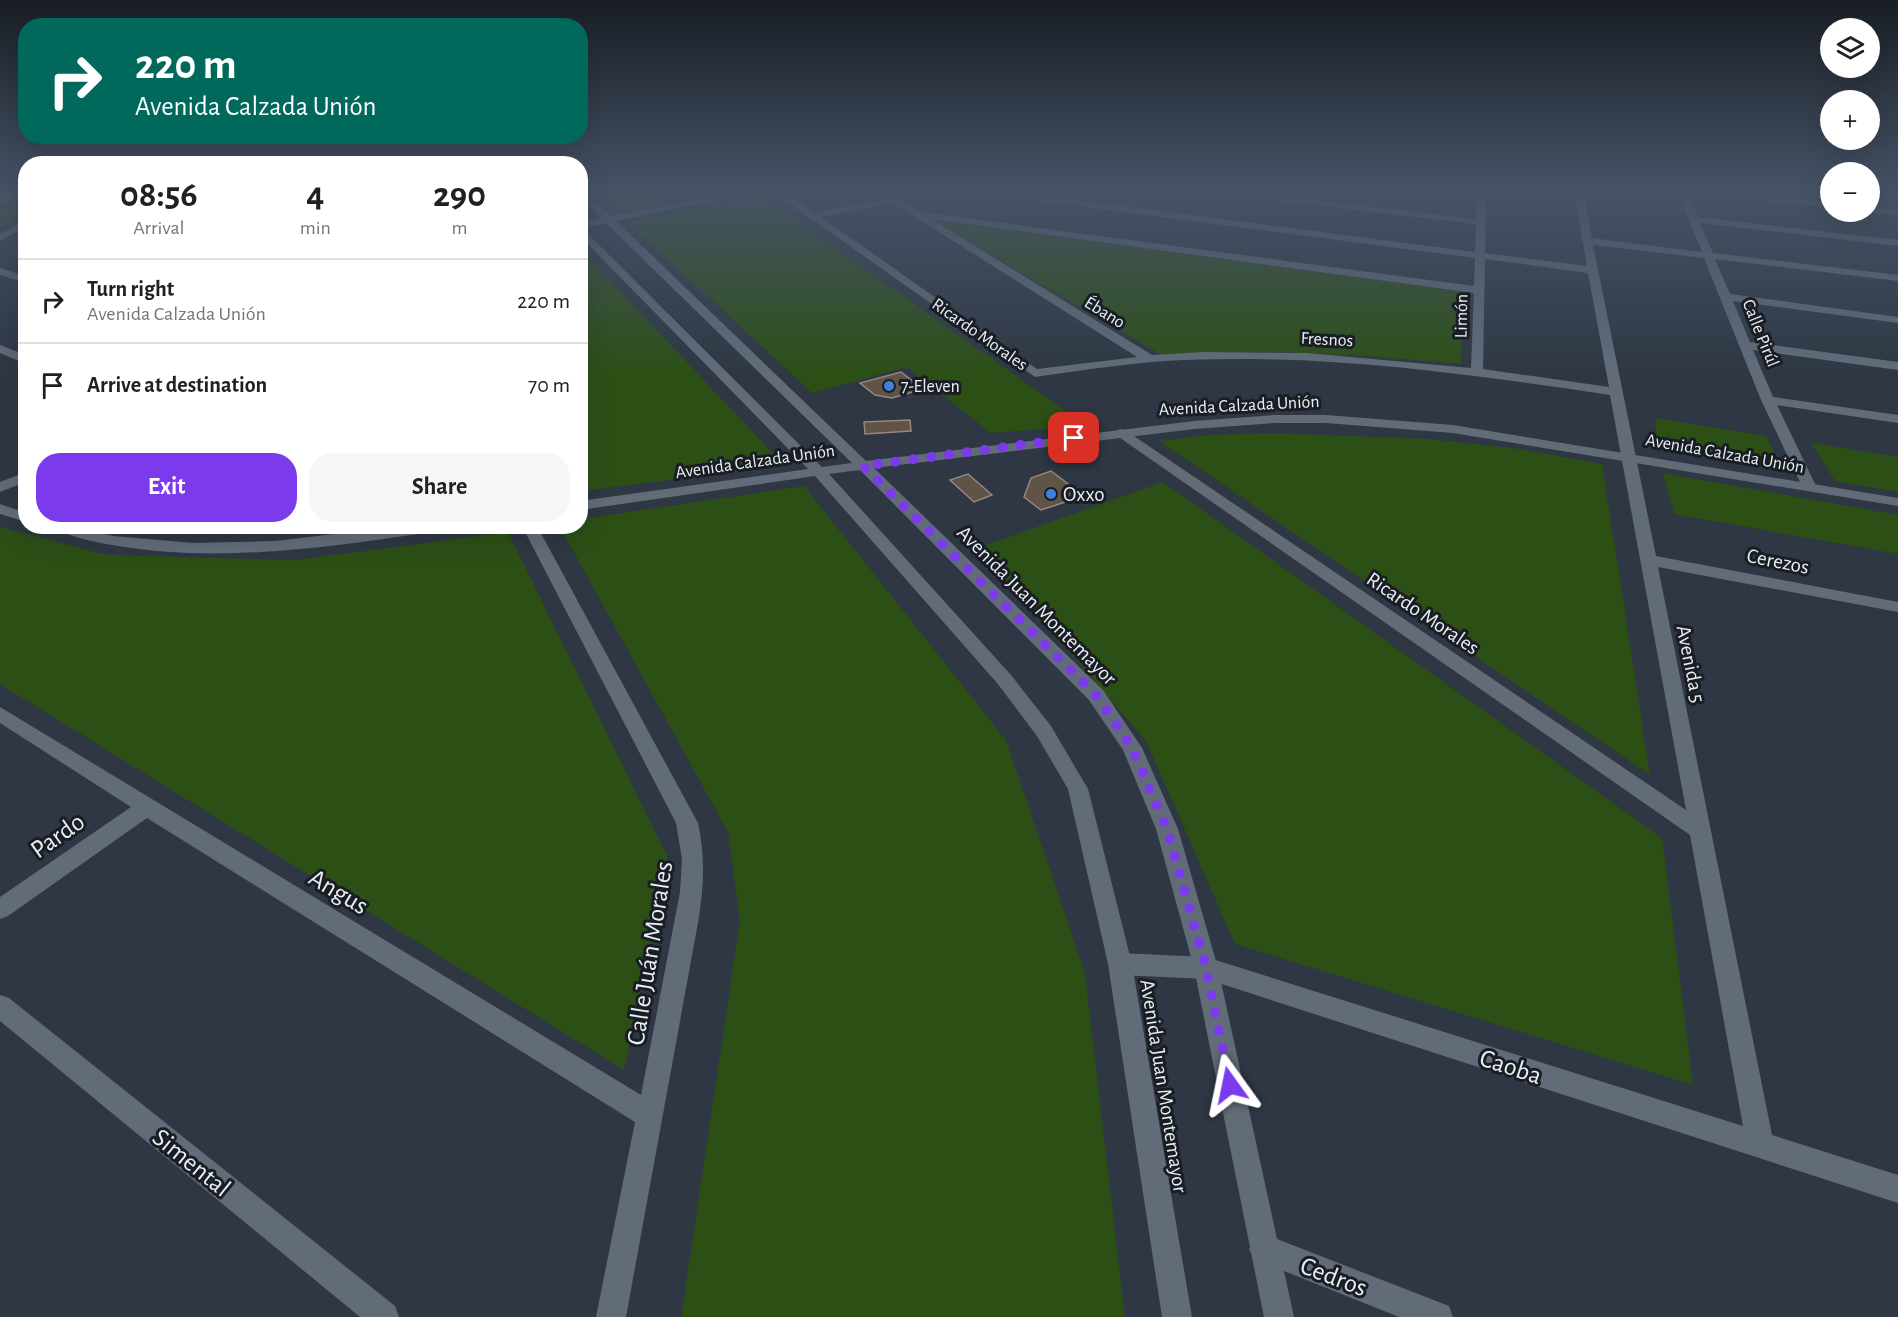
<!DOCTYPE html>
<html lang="en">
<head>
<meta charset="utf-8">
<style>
  body { margin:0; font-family:"Alegreya Sans",sans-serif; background:#f6f6f6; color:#202124; height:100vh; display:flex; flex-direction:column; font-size:22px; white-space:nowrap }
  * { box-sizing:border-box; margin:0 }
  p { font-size:20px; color:#757577 }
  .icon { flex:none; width:33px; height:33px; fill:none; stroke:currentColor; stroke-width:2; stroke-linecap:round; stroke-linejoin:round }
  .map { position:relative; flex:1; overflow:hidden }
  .side { position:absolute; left:18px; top:156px; width:570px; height:378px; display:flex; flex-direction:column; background:#fff; border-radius:24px; box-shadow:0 6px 24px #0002 }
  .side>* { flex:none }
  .guide { position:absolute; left:18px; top:18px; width:570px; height:126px; border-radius:24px; box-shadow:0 6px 24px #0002; background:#00695c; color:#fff; overflow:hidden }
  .tools { position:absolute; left:1820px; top:18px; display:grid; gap:12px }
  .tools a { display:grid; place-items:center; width:60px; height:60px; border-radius:50%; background:#fff; box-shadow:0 6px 24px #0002; font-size:30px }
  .pin { position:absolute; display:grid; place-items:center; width:51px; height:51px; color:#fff; margin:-26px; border-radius:12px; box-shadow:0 3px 9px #0006 }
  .me { position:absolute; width:66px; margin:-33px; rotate:348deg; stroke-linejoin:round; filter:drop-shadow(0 0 4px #0008) }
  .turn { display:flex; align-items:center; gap:21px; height:126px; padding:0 18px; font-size:27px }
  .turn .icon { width:78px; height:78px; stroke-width:2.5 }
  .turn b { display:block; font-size:42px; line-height:51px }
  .eta { display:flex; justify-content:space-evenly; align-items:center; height:102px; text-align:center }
  .eta b { font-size:36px; font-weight:700; line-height:42px }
  .cta { display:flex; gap:12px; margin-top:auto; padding:12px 18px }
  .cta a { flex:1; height:69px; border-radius:24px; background:#7c3aed; color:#fff; font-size:24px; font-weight:700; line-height:69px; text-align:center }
  .cta a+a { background:#f6f6f6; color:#202124 }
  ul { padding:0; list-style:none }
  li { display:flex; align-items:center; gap:18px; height:84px; padding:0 18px; border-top:2px solid #e0e0e0 }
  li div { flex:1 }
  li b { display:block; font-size:22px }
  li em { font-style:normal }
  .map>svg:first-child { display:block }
  .green { fill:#2c4f16 }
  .building { fill:#605348; stroke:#96887c; stroke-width:1.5 }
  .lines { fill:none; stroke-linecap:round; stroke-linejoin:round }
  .minor { fill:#626c79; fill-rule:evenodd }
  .tertiary { fill:#626c79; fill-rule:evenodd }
  .route { stroke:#7c3aed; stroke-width:10; stroke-dasharray:0 18 }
  .shop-dot { fill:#3f7fe0; stroke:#1a1e24; stroke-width:2 }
  .labels { text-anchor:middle; stroke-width:6; stroke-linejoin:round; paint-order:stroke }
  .far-street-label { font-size:18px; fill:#e9eff7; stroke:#1a1e24 }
  .far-poi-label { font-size:18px; fill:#e9eff7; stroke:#1a1e24; text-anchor:start }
  .poi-label { font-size:21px; fill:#e9eff7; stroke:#1a1e24; text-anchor:start }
  .street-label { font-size:21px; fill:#e9eff7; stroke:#1a1e24 }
  .near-street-label { font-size:26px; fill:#e9eff7; stroke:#1a1e24 }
</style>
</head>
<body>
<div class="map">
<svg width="1898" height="1317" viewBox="0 0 1898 1317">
  <rect width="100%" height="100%" fill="#2e3743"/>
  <path class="green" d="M594 191H720L616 212Z
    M762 196 1087 426 991 433 907 367 812 393 628 222Z
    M25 197V212L0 228V204Z
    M932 220 1464 292 1461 364 1369 356 1280 352 1160 354Z
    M581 250 785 466 581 491Z
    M1655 418 1766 436 1782 469 1658 449Z
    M1272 433 1429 439 1520 449 1602 464 1650 775 1159 441 1209 435Z
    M1811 443 1898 457V492L1835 481Z
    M1663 473 1898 515V554L1674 514Z
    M1163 482 1662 838 1693 1085 1235 944 1146 741 1076 659 972 550Z
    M804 486 1006 740 1085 974 1125 1317H681L740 921 728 832 560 527 580 526 581 519Z
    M0 527 107 555 296 560 508 532 668 858 624 1070 0 684Z"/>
  <path class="building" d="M901 372 923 389 892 398 875 395 860 383Z
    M910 420 911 431 865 434 864 422Z
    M1051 471 1084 496 1041 510 1024 497 1031 478Z
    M968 474 992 495 974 502 950 480Z"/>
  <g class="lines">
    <path class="minor" d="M26 191V196L0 203V197Z
      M772 191H783L814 213 923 191H940L902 201 920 212 1474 286 1475 258 985 194 980 191H1006L1475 252 1476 224 1218 194 1213 191H1241L1476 219 1477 197 1447 194 1442 191H1486L1485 253 1587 266 1574 191H1583L1592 238 1702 252 1677 191H1686L1698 217 1898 240V246L1700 223 1713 253 1898 275V281L1715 259 1730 294 1898 317V323L1733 301 1750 342 1898 362V370L1753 350 1773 397 1898 415V423L1777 405 1816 486 1809 490 1802 486 1761 400 1704 258 1593 245 1656 556 1898 602V612L1658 567 1772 1135 1898 1175V1203L1206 979 1120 975 1112 971 1108 964 1112 957 1120 953 1206 957 1743 1126 1690 835 1113 433 1120 429 1125 430 1686 810 1610 395C1469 374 1327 354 1184 360 1134 362 1085 370 1035 377ZM892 203 914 216 1137 357 1037 369 821 217ZM931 219 1474 293 1471 368 1307 353 1203 352 1152 355ZM1485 259 1588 273 1609 387 1483 369Z
      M1696 191H1726L1830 202V208L1701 194Z
      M1869 207 1898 210V216L1866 212H1869Z
      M0 268 26 276V283L0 275Z
      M0 345 26 355V364L0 353Z
      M26 472V482L0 492V482Z
      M522 526H537L698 823C705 855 704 884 699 917L626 1317H596L635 1122 147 818 8 916 0 919V897L131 807 0 723V707L641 1095 680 892 682 859 676 823Z
      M0 995 9 998 395 1306 399 1317H360L0 1021Z
      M1264 1234 1449 1306 1453 1317H1399L1254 1259 1249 1249 1254 1239Z"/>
    <path class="tertiary" d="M580 191H584L611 216 743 191H761L616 221 866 461 1194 421 1275 415H1326L1453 425 1898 498V506L1453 433 1326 423H1275L1194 429 874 468 1103 690 1142 748 1178 829 1218 968 1294 1317H1264L1194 968 1156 829 1123 750 1089 700 860 470 829 474 1011 675 1051 726 1088 789 1132 964 1192 1317H1162L1108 964 1068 789 1037 736 997 683 815 476 580 510V501L808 469 580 236V222L602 218 580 198ZM606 223 852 463 822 467 582 228Z
      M26 220V227L0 241V234Z
      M0 504 26 513V522L0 514Z
      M48 526H74L113 536 193 543 275 541 402 526H444L437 531C331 547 219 564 112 545 91 542 70 535 50 529Z"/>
  </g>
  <linearGradient id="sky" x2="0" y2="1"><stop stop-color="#191e25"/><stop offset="0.51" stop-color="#465366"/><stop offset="1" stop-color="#465366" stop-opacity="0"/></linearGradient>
  <rect width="1898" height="375" fill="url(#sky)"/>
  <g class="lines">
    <path class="route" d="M1074 438 863 466 1096 695 1132 748 1167 829 1206 968 1230 1085"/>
  </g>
  <g class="shop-dot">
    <circle cx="889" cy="386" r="6"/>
    <circle cx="1051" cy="494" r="6"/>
  </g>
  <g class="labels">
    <g class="far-street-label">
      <text transform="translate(1105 312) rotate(32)" y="6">Ébano</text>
      <text transform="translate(1461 316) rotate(-89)" y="6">Limón</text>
      <text transform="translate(1761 333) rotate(68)" y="6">Calle Pirúl</text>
      <text transform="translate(980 334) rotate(35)" y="6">Ricardo Morales</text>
      <text transform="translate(1327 339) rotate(3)" y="6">Fresnos</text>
      <text transform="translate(1239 405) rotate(-3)" y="6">Avenida Calzada Unión</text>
      <text transform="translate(1725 453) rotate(10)" y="6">Avenida Calzada Unión</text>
      <text transform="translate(755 461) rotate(-8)" y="6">Avenida Calzada Unión</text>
    </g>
    <g class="far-poi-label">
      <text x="901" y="392">7-Eleven</text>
    </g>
    <g class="poi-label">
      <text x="1063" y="501">Oxxo</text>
    </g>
    <g class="street-label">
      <text transform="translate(1778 561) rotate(11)" y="7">Cerezos</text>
      <text transform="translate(1037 605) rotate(45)" y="7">Avenida Juan Montemayor</text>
      <text transform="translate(1423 613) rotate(34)" y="7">Ricardo Morales</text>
      <text transform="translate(1691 664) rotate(79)" y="7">Avenida 5</text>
      <text transform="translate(1164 1086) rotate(81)" y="7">Avenida Juan Montemayor</text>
    </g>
    <g class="near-street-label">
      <text transform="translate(57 835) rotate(-35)" y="9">Pardo</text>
      <text transform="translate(339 891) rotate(31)" y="9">Angus</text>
      <text transform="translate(649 953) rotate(-81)" y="9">Calle Juán Morales</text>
      <text transform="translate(1511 1066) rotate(18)" y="9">Caoba</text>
      <text transform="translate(192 1162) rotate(39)" y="9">Simental</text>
      <text transform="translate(1334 1276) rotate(21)" y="9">Cedros</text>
    </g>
  </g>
</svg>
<div class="tools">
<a><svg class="icon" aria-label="layers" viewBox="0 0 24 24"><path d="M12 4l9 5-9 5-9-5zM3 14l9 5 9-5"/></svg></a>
<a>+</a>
<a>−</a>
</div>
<div class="pin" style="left:1074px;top:438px;background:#d93025"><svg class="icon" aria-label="arrive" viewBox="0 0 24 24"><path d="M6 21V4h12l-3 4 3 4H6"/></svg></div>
<svg class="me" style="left:1230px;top:1085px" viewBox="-20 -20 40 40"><path d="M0-17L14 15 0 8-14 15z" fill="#7c3aed" stroke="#fff" stroke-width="4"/></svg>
<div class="guide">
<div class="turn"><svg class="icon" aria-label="right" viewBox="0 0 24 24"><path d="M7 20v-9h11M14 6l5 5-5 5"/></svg><div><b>220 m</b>Avenida Calzada Unión</div></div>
</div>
<section class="side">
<div class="eta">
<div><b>08:56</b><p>Arrival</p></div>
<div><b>4</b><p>min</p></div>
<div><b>290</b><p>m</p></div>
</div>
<ul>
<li><svg class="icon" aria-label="right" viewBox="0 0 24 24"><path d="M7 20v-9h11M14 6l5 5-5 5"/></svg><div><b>Turn right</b><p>Avenida Calzada Unión</p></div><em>220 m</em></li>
<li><svg class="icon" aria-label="arrive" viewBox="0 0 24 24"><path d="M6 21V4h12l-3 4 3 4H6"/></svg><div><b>Arrive at destination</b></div><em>70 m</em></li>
</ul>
<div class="cta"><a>Exit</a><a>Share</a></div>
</section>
</div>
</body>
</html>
